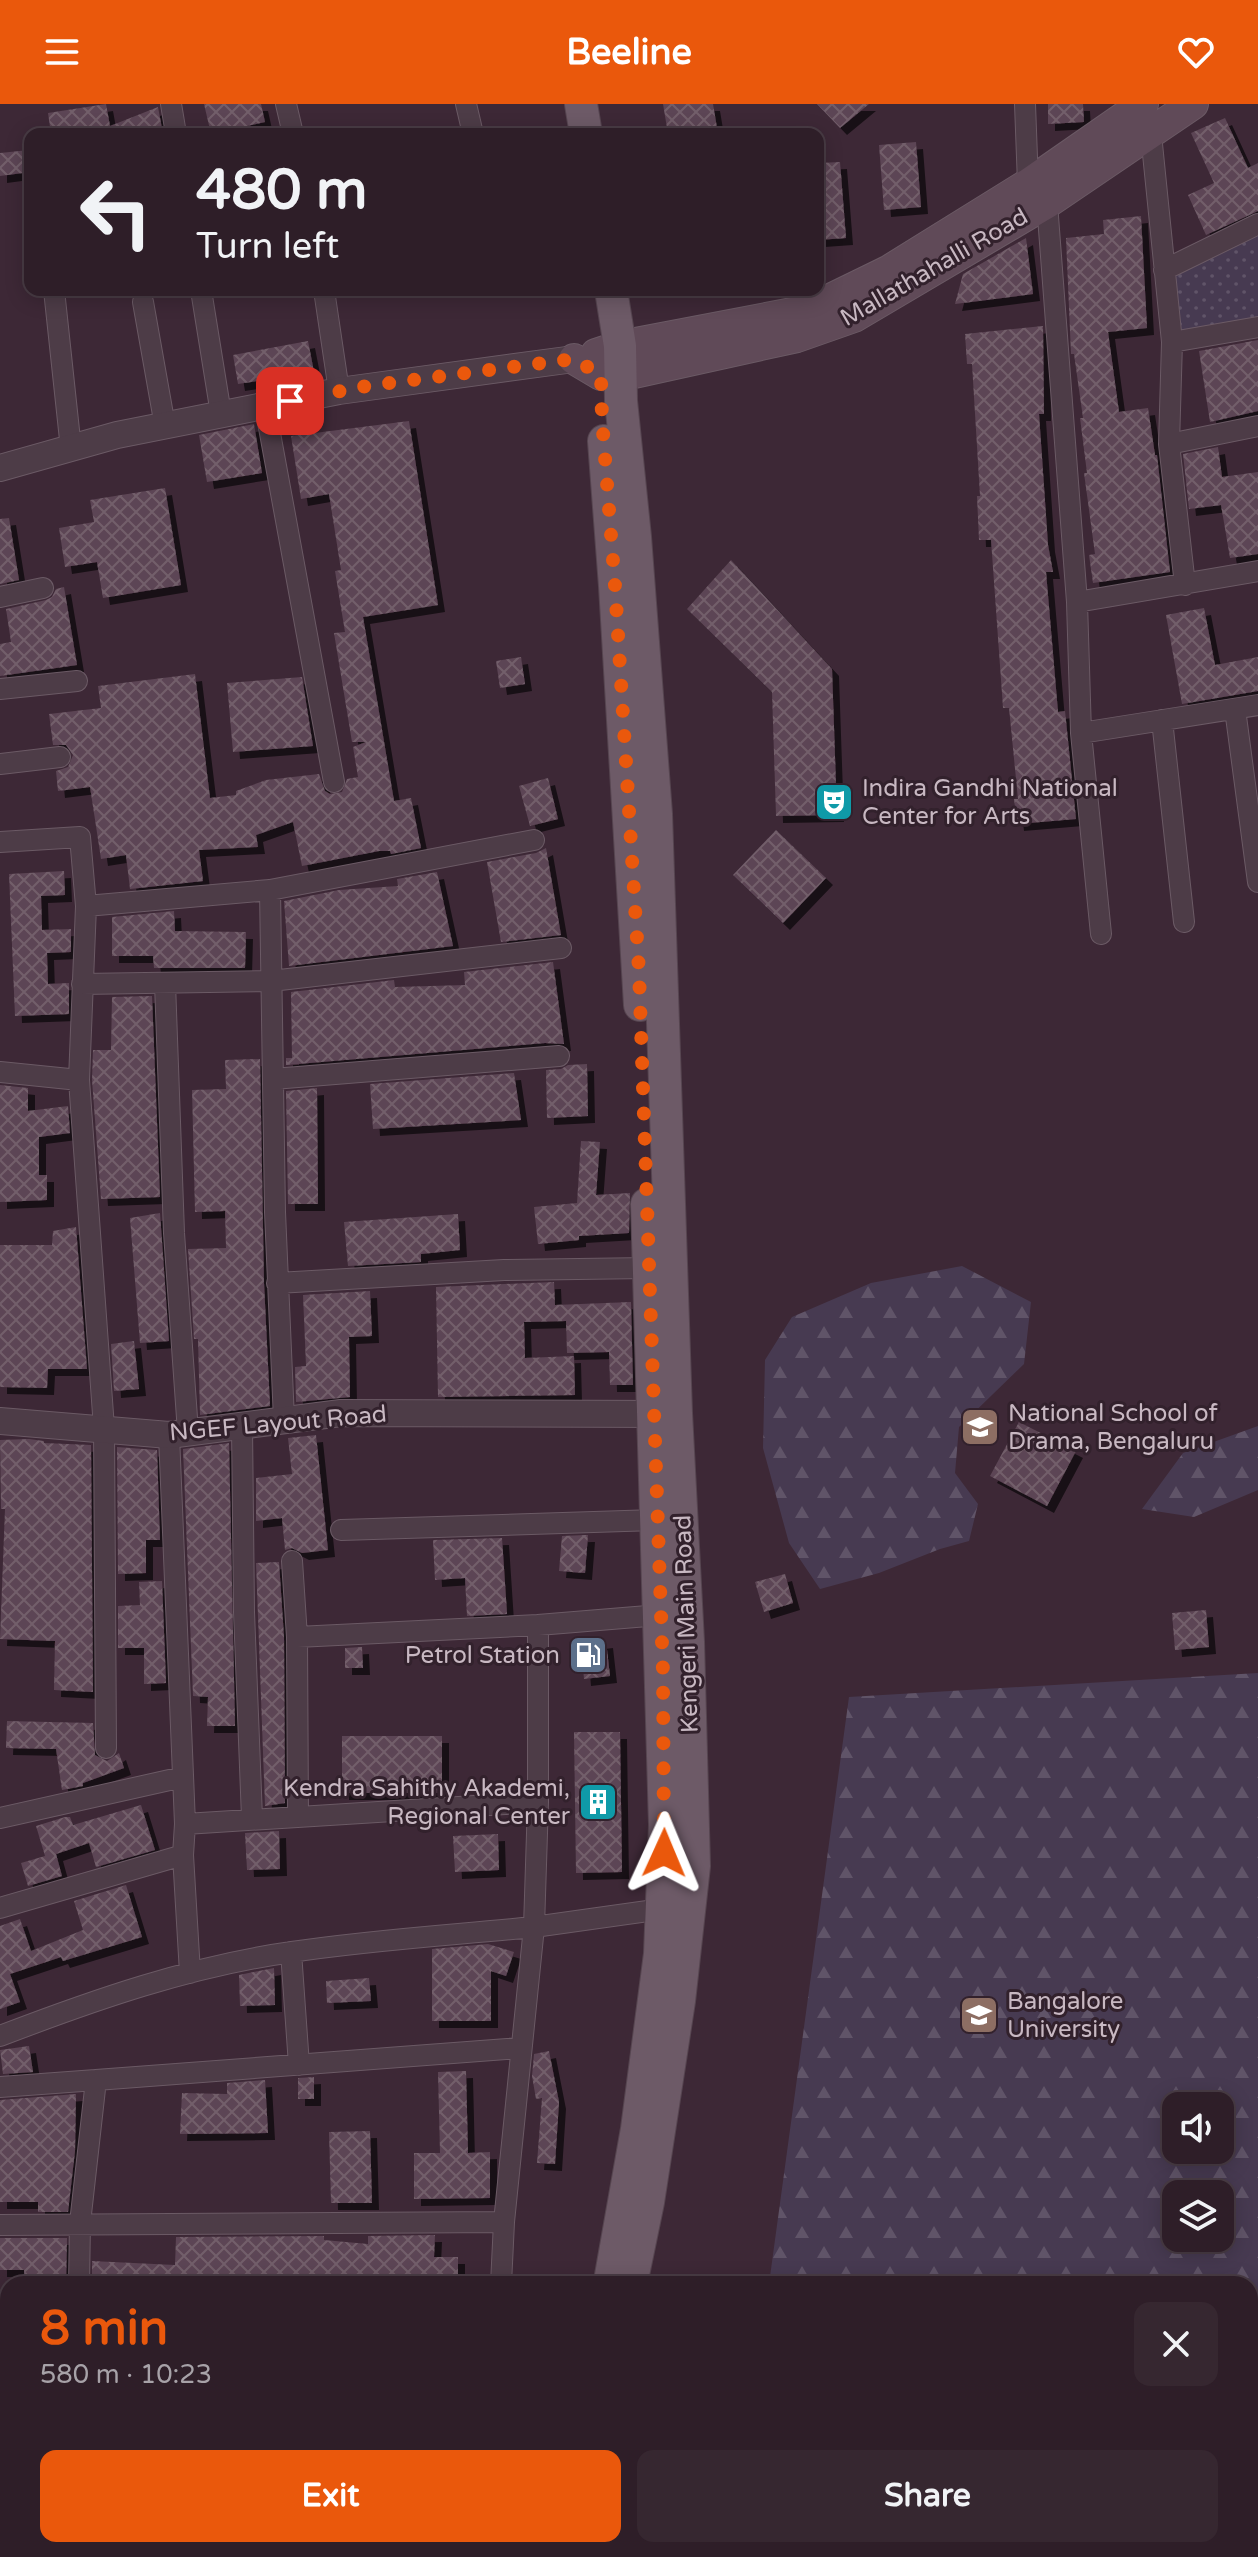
<!DOCTYPE html>
<html lang="en">
<head>
<meta charset="utf-8">
<style>
  body { margin:0; font-family:"Varela Round",sans-serif; background:#362730; color:#f1f3f6; height:100vh; display:flex; flex-direction:column; font-size:30px; white-space:nowrap }
  * { box-sizing:border-box; margin:0 }
  p { font-size:26px; color:#a7a2a8 }
  .icon { flex:none; width:44px; height:44px; fill:none; stroke:currentColor; stroke-width:2; stroke-linecap:round; stroke-linejoin:round }
  .map { position:relative; flex:1; overflow:hidden }
  .drawer { position:absolute; left:0px; top:2172px; width:1258px; height:282px; display:flex; flex-direction:column; background:#2e1e28; border-radius:24px 24px 0 0; box-shadow:0 4px 20px #0003,0 0 0 2px #493c45 }
  .drawer>* { flex:none }
  .top-card { position:absolute; left:24px; top:24px; width:800px; height:168px; border-radius:16px; box-shadow:0 4px 20px #0003,0 0 0 2px #493c45; background:#2e1e28; color:#f1f3f6; overflow:hidden }
  .tools { position:absolute; left:1162px; top:1988px; display:grid; gap:16px }
  .tools a { display:grid; place-items:center; width:72px; height:72px; border-radius:16px; background:#2e1e28; box-shadow:0 4px 20px #0003,0 0 0 2px #493c45; font-size:40px }
  .pin { position:absolute; display:grid; place-items:center; width:68px; height:68px; color:#fff; margin:-34px; border-radius:16px; box-shadow:0 4px 12px #0006 }
  .me { position:absolute; width:88px; margin:-44px; rotate:1deg; stroke-linejoin:round; filter:drop-shadow(0 0 6px #0008) }
  .turn { display:flex; align-items:center; gap:28px; height:168px; padding:0 40px; font-size:36px }
  .turn .icon { width:104px; height:104px; stroke-width:2.5 }
  .turn b { display:block; font-size:56px; line-height:68px }
  .round { display:grid; place-items:center; flex:none; width:84px; height:84px; border-radius:16px; background:#362730 }
  .overview { display:flex; align-items:center; justify-content:space-between; height:136px; padding:0 40px }
  h1 { font-size:48px; font-weight:800; line-height:60px; color:#ea580c }
  .button { display:flex; gap:16px; margin-top:auto; padding:16px 40px }
  .button a { flex:1; height:92px; border-radius:16px; background:#ea580c; color:#fff; font-size:32px; font-weight:800; line-height:92px; text-align:center }
  .button a+a { background:#362730; color:#f1f3f6 }
  header { display:flex; justify-content:space-between; align-items:center; height:104px; padding:0 40px; background:#ea580c; color:#fff; font-size:36px; font-weight:800 }
  .map>svg:first-child { display:block }
  .forest { fill:url(#forest-firs); fill-rule:evenodd }
  .park { fill:url(#park-dots) }
  .building { fill:url(#building-cross-hatch); filter:url(#shadow) }
  .lines { fill:none; stroke-linecap:round; stroke-linejoin:round }
  .minor-casing { stroke:#6b5a65; stroke-width:22 }
  .tertiary-casing { stroke:#6b5a65; stroke-width:28 }
  .secondary-casing { stroke:#6b5a65; stroke-width:32 }
  .primary-casing { stroke:#564550; stroke-width:34 }
  .minor { stroke:#4d3c47; stroke-width:20 }
  .tertiary { stroke:#4d3c47; stroke-width:26 }
  .secondary { stroke:#604a58; stroke-width:30 }
  .primary { stroke:#6d5a67; stroke-width:32 }
  .route { stroke:#ea580c; stroke-width:14; stroke-dasharray:0 25.2 }
  .labels { text-anchor:middle; stroke-width:6; stroke-linejoin:round; paint-order:stroke }
  .street-label { font-size:24px; fill:#c8b8c2; stroke:#32212c }
  .poi-label { font-size:24px; fill:#c8b8c2; stroke:#32212c; text-anchor:start }
</style>
</head>
<body>
<header><svg class="icon" aria-label="menu" viewBox="0 0 24 24"><path d="M4 6h16M4 12h16M4 18h16"/></svg>Beeline<svg class="icon" aria-label="heart" viewBox="0 0 24 24"><path d="M12 20l-8-8c-3-5 5-10 8-4 3-6 11-1 8 4z"/></svg></header>
<div class="map">
<svg width="1258" height="2453" viewBox="0 0 1258 2453">
  <defs>
    <pattern id="forest-firs" width="22" height="20" patternUnits="userSpaceOnUse" patternTransform="scale(2)"><rect width="22" height="20" fill="#473a51"/><path d="M5 1l3.5 6h-7zM16 11l3.5 6h-7z" fill="#605468"/></pattern>
    <pattern id="park-dots" width="8" height="8" patternUnits="userSpaceOnUse" patternTransform="scale(2)"><rect width="8" height="8" fill="#473a51"/><path d="M2 2h.1M6 6h.1" fill="none" stroke="#605468" stroke-width="1.8" stroke-linecap="round"/></pattern>
    <pattern id="building-cross-hatch" width="8" height="8" patternUnits="userSpaceOnUse" patternTransform="scale(2)"><rect width="8" height="8" fill="#5c4554"/><path d="M0 0l8 8M0 8l8-8" fill="none" stroke="#725e6b"/></pattern>
    <filter id="shadow"><feDropShadow dx="7" dy="7" stdDeviation="0" flood-color="#0009"/></filter>
  </defs>
  <rect width="100%" height="100%" fill="#3d2836"/>
  <path class="forest" d="M962 1162 1031 1198 1024 1260 959 1323 955 1369 978 1400 969 1437 940 1445 879 1469 820 1485 789 1439 763 1344 765 1256 792 1213 871 1179Z
    M1258 1322V1386L1194 1413 1142 1405 1183 1349Z
    M1258 1569V2453H732L733 2446H1250V2180H769L849 1593ZM1220 2002V2046H1176V2002ZM1176 2090H1220V2134H1176Z"/>
  <path class="park" d="M1258 128V216L1164 233 1162 177Z"/>
  <path class="building" d="M106 0 110 22 158 3 163 30H51L48 9Z
    M204 0H261L265 18 211 30Z
    M663 0H713L718 30H668Z
    M817 0H869L840 24Z
    M1048 0H1083L1084 18 1048 20Z
    M1225 14 1248 64 1258 59V107L1206 131 1188 91 1214 79 1191 29Z
    M916 38 921 103 884 106 879 41Z
    M29 46 30 68 0 72V49Z
    M840 58 846 134 818 136V59Z
    M1141 112 1147 224 1108 228 1119 308 1148 304 1155 351H1157L1170 468 1093 479 1089 451 1095 450 1084 369H1087L1080 314H1083L1074 250H1071L1066 134 1104 130 1103 116Z
    M1026 134 1033 190 955 200 963 170Z
    M1043 222 1044 310H1039L1048 441 1053 468H1046L1058 608 1065 607 1076 715 1017 720 1014 695H1018L1009 604H1003L991 436H979L977 392H980L972 260H967L965 230Z
    M1258 236V307L1210 318 1199 247Z
    M308 237 314 268 238 280 233 251Z
    M409 317 438 501 363 513 394 697 411 694 421 744 391 750 390 747H379L302 762 293 718 256 731 258 743 199 746 203 777 130 785 126 751 101 755 90 683 58 687 56 667 68 663 73 651 66 641H53L49 610 101 604 98 582 195 570 210 694 236 691V687L266 676 319 670 325 687 330 690 342 688 347 675 358 673 353 643 366 638H352L334 529 345 528 335 467 341 466 329 390 301 395 291 332Z
    M254 320 262 369 207 378 199 331Z
    M1218 343 1222 373 1258 368V450L1230 454 1221 401 1189 405 1183 350Z
    M165 384 181 481 103 494 97 458 65 463 59 424 94 418 90 396Z
    M9 414 19 476 0 480V415Z
    M731 456 832 565 837 711 776 712 772 588 687 505Z
    M64 483 77 561 0 572V540L11 538 6 505 46 496 52 493 56 485Z
    M1204 504 1215 561 1258 553V587L1182 600 1166 511Z
    M521 553 525 580 500 584 496 557Z
    M302 573 313 642 233 648 227 579Z
    M548 674 558 715 530 722 519 682Z
    M776 726 826 774 783 819 733 771Z
    M546 744 561 831 501 838 487 758 536 749Z
    M64 767 65 791 41 792 42 826 71 825V848L47 849 48 880 69 879V910L15 912 9 770Z
    M437 768 453 842 289 862 284 797 339 786 398 782 397 775Z
    M174 807 175 827 246 828 245 864H154L153 852H112V813Z
    M553 858 564 940 545 939 286 961V954H292L291 888 394 876 395 883 465 881 464 868Z
    M152 892 160 1093 101 1095 92 976 93 946H111L112 893Z
    M260 955 264 1179 270 1302 200 1311 198 1235H194L188 1145 226 1144 225 1107 195 1108 192 986 226 985 225 956Z
    M587 960 588 1012 547 1014 546 966 561 965 568 961Z
    M514 969 521 1016 373 1025 370 980Z
    M0 981 28 984V1007L68 1002 70 1029 39 1033V1071H47V1096L0 1098Z
    M317 984 318 1100H288L286 987Z
    M581 1037 600 1038 596 1091 630 1089 629 1129 579 1132V1136L538 1140 534 1103 577 1099Z
    M160 1109 169 1237 140 1239 130 1114Z
    M458 1110 460 1146 421 1150V1158L348 1162 344 1118Z
    M76 1123 87 1265H48L47 1284 0 1283V1141H52L53 1127Z
    M554 1178 555 1201 631 1198 633 1281H610L609 1248 567 1249 566 1217 524 1218 525 1254 574 1252 575 1291 438 1293 436 1183Z
    M370 1187 372 1232 349 1233 350 1293 296 1298 295 1263 306 1262 303 1191Z
    M134 1237 139 1285 114 1287 111 1240Z
    M1019 1318 1076 1347 1047 1402 990 1372Z
    M316 1331 328 1446 302 1449 292 1444 285 1446 282 1414 256 1417V1374L292 1370 288 1334Z
    M29 1335 44 1337V1339L91 1341 93 1588 54 1586 55 1537 0 1535 5 1405H1L0 1336Z
    M229 1339 235 1622H207L208 1593 193 1592 183 1345Z
    M117 1343 157 1346 160 1436H146V1469L118 1470Z
    M585 1431H588L585 1469 559 1467 562 1432Z
    M502 1434 507 1510 467 1512 465 1474 435 1476 433 1436Z
    M279 1458 284 1533 285 1699 265 1702 256 1459Z
    M785 1470 793 1499 764 1508 755 1478Z
    M162 1477 166 1579 144 1580V1544H118V1502L140 1501 139 1478Z
    M1206 1506 1209 1543 1175 1546 1172 1509Z
    M606 1537 610 1572 584 1575 581 1540Z
    M362 1543 363 1564H345V1544Z
    M7 1617 93 1619 95 1651 107 1657 119 1649 124 1664 83 1679V1682L62 1686 56 1645 6 1644Z
    M574 1628H620L622 1768 576 1769Z
    M342 1632H442V1689H342Z
    M141 1701 155 1746 96 1763 89 1739 56 1750 62 1772 28 1782 21 1759 45 1752 36 1722 65 1713H70L73 1721Z
    M279 1727 280 1765 247 1766 245 1729Z
    M498 1730 499 1766 455 1768 453 1732Z
    M126 1781 142 1833 63 1857 61 1853 10 1870 20 1898 0 1905V1822L20 1815 31 1847 83 1826 74 1797Z
    M488 1840 514 1848 506 1872 491 1867V1917H432V1845Z
    M274 1864 275 1901 240 1902 239 1871Z
    M369 1874 371 1897 327 1899 326 1877Z
    M29 1942 33 1968 3 1970 0 1946Z
    M549 1947 559 1998 555 2060 537 2059 542 1994 536 1995 532 1972 534 1950Z
    M466 1967 468 2049 490 2048V2094L414 2095V2049H440L438 1968Z
    M314 1973V1995H298V1974Z
    M265 1976 268 2029 180 2030 182 1989 227 1990V1979Z
    M76 1990 75 2047 68 2108H38V2098H0V1996Z
    M370 2027 372 2099H331L329 2028Z
    M435 2131 434 2153H458V2180H330V2175L264 2171V2180H92V2157L175 2161 176 2133 324 2132V2136L368 2140V2132Z
    M0 2134H67L66 2180H25L24 2166H0Z"/>
  <g class="lines">
    <defs>
      <path id="minor" d="M171 0 176 30
        M286 0 293 30
        M466 0 473 30
        M1025 0 1028 80
        M1151 30 1172 238 1169 340 1185 481
        M1047 99 1077 498 1081 629 1101 830
        M1164 166 1258 120
        M54 186 71 345
        M201 186 221 310
        M324 186 339 287
        M143 198 165 322
        M1172 238 1258 223
        M265 302 334 678
        M1169 340 1258 322
        M0 493 43 484
        M1077 498 1258 467
        M0 585 77 577
        M1235 605 1258 778
        M1162 616 1184 818
        M1081 629 1258 601
        M0 660 60 653
        M0 738 80 733 86 802 79 976 0 968
        M270 786 275 1108 284 1316
        M86 802 270 786 534 736
        M165 879 174 1129 188 1328
        M82 880 271 877 561 844
        M273 975 559 952
        M79 976 104 1324 106 1644
        M277 1179 504 1166 648 1164
        M242 1322 244 1508 252 1714
        M169 1331 185 1720
        M341 1426 656 1416
        M292 1457 297 1533
        M660 1511 538 1521V1698L534 1823 662 1805
        M298 1713 297 1533 538 1521
        M0 1714 183 1673
        M183 1751 190 1869
        M0 1804 183 1751 185 1720 538 1698
        M291 1848 299 1961
        M0 1932C94 1896 191 1862 292 1848 371 1836 453 1831 534 1823L504 2118 501 2180
        M96 1976 520 1944
        M0 1983 96 1976 80 2119 79 2180
        M0 2121 504 2118
        M0 2257 8 2256
        M0 2433 8 2453
        M507 2446 521 2453"/>
      <path id="tertiary" d="M0 364 117 331 339 287 574 255
        M0 1317 169 1331 341 1309 670 1310"/>
      <path id="secondary" d="M596 250 620 242 808 206 888 167 1028 80 1143 0
        M574 255 601 271 620 272 797 233 854 213 1047 99 1193 0"/>
      <path id="primary" d="M581 0 586 30
        M611 186 620 242 621 297 635 433 656 710 676 1309 688 1538 694 1762 679 1897 648 2098 631 2180
        M604 337 615 482 640 901
        M610 2177 637 2025 660 1850 665 1721 647 1100
        M542 2453 544 2446
        M569 2453 571 2446"/>
    </defs>
    <use href="#minor" class="minor-casing"/>
    <use href="#tertiary" class="tertiary-casing"/>
    <use href="#secondary" class="secondary-casing"/>
    <use href="#primary" class="primary-casing"/>
    <use href="#minor" class="minor"/>
    <use href="#tertiary" class="tertiary"/>
    <use href="#secondary" class="secondary"/>
    <use href="#primary" class="primary"/>
  </g>
  <g class="lines">
    <path class="route" d="M290 297 367 282 574 255 601 271 602 315 615 482 639 867 663 1568 664 1749"/>
  </g>
  <defs>
    <symbol id="theatre-square" viewBox="-11 -11 22 22"><rect x="-9" y="-9" width="18" height="18" rx="4" fill="#0f9aa8" stroke="#32212c"/><path d="M-5-5.5Q0-4 5-5.5V0Q5 5 0 6Q-5 5-5 0ZM-3.3-2.5H-1v1.5H-3.3ZM1-2.5H3.3v1.5H1ZM-2.8 1Q0 5.5 2.8 1Z" fill="#fff"/></symbol>
    <symbol id="university-square" viewBox="-11 -11 22 22"><rect x="-9" y="-9" width="18" height="18" rx="4" fill="#8d6e63" stroke="#32212c"/><path d="M0-5L7-2L0 1L-7-2ZM-4 1L0 2.5L4 1V4Q0 6-4 4Z" fill="#fff"/></symbol>
    <symbol id="fuel-square" viewBox="-11 -11 22 22"><rect x="-9" y="-9" width="18" height="18" rx="4" fill="#5c6f8a" stroke="#32212c"/><path d="M-5.5-6h7V0h2V4h1.3V-2.5L3-4.5l.8-.8L6-3V5H2.5V1h-1V6h-7ZM-4.2-4.7v3.2H.2V-4.7Z" fill="#fff"/></symbol>
    <symbol id="building-square" viewBox="-11 -11 22 22"><rect x="-9" y="-9" width="18" height="18" rx="4" fill="#0f9aa8" stroke="#32212c"/><path d="M-4-6H4V6H1V3H-1V6H-4ZM-2.5-4.3h1.7v1.8h-1.7ZM.8-4.3h1.7v1.8H.8ZM-2.5-1h1.7V.8h-1.7ZM.8-1h1.7V.8H.8Z" fill="#fff"/></symbol>
  </defs>
  <g fill-rule="evenodd">
    <use href="#theatre-square" x="812" y="676" width="44" height="44"/>
    <use href="#university-square" x="958" y="1301" width="44" height="44"/>
    <use href="#fuel-square" x="566" y="1529" width="44" height="44"/>
    <use href="#building-square" x="576" y="1676" width="44" height="44"/>
    <use href="#university-square" x="957" y="1889" width="44" height="44"/>
  </g>
  <g class="labels">
    <g class="street-label">
      <text transform="translate(934 163) rotate(-30)" y="8">Mallathahalli Road</text>
      <text transform="translate(278 1319) rotate(-5)" y="8">NGEF Layout Road</text>
      <text transform="translate(686 1520) rotate(-92)" y="8">Kengeri Main Road</text>
    </g>
    <g class="poi-label">
      <text x="862" y="692">Indira Gandhi National<tspan x="862" dy="28">Center for Arts</tspan></text>
      <text x="1008" y="1317">National School of<tspan x="1008" dy="28">Drama, Bengaluru</tspan></text>
      <text x="560" y="1559" text-anchor="end">Petrol Station</text>
      <text x="570" y="1692" text-anchor="end">Kendra Sahithy Akademi,<tspan x="570" dy="28">Regional Center</tspan></text>
      <text x="1007" y="1905">Bangalore<tspan x="1007" dy="28">University</tspan></text>
    </g>
  </g>
</svg>
<div class="tools">
<a><svg class="icon" aria-label="sound" viewBox="0 0 24 24"><path d="M4 9h4l5-4v14l-5-4H4zM17 9q2 3 0 6"/></svg></a>
<a><svg class="icon" aria-label="layers" viewBox="0 0 24 24"><path d="M12 4l9 5-9 5-9-5zM3 14l9 5 9-5"/></svg></a>
</div>
<div class="pin" style="left:290px;top:297px;background:#d93025"><svg class="icon" aria-label="arrive" viewBox="0 0 24 24"><path d="M6 21V4h12l-3 4 3 4H6"/></svg></div>
<svg class="me" style="left:664px;top:1749px" viewBox="-20 -20 40 40"><path d="M0-17L14 15 0 8-14 15z" fill="#ea580c" stroke="#fff" stroke-width="4"/></svg>
<div class="top-card">
<div class="turn"><svg class="icon" aria-label="left" viewBox="0 0 24 24"><path d="M17 20v-9H6M10 6l-5 5 5 5"/></svg><div><b>480 m</b>Turn left</div></div>
</div>
<section class="drawer">
<div class="overview"><div><h1>8 min</h1><p>580 m · 10:23</p></div><a class="round"><svg class="icon" aria-label="close" viewBox="0 0 24 24"><path d="M6 6l12 12M18 6L6 18"/></svg></a></div>
<div class="button"><a>Exit</a><a>Share</a></div>
</section>
</div>
</body>
</html>
